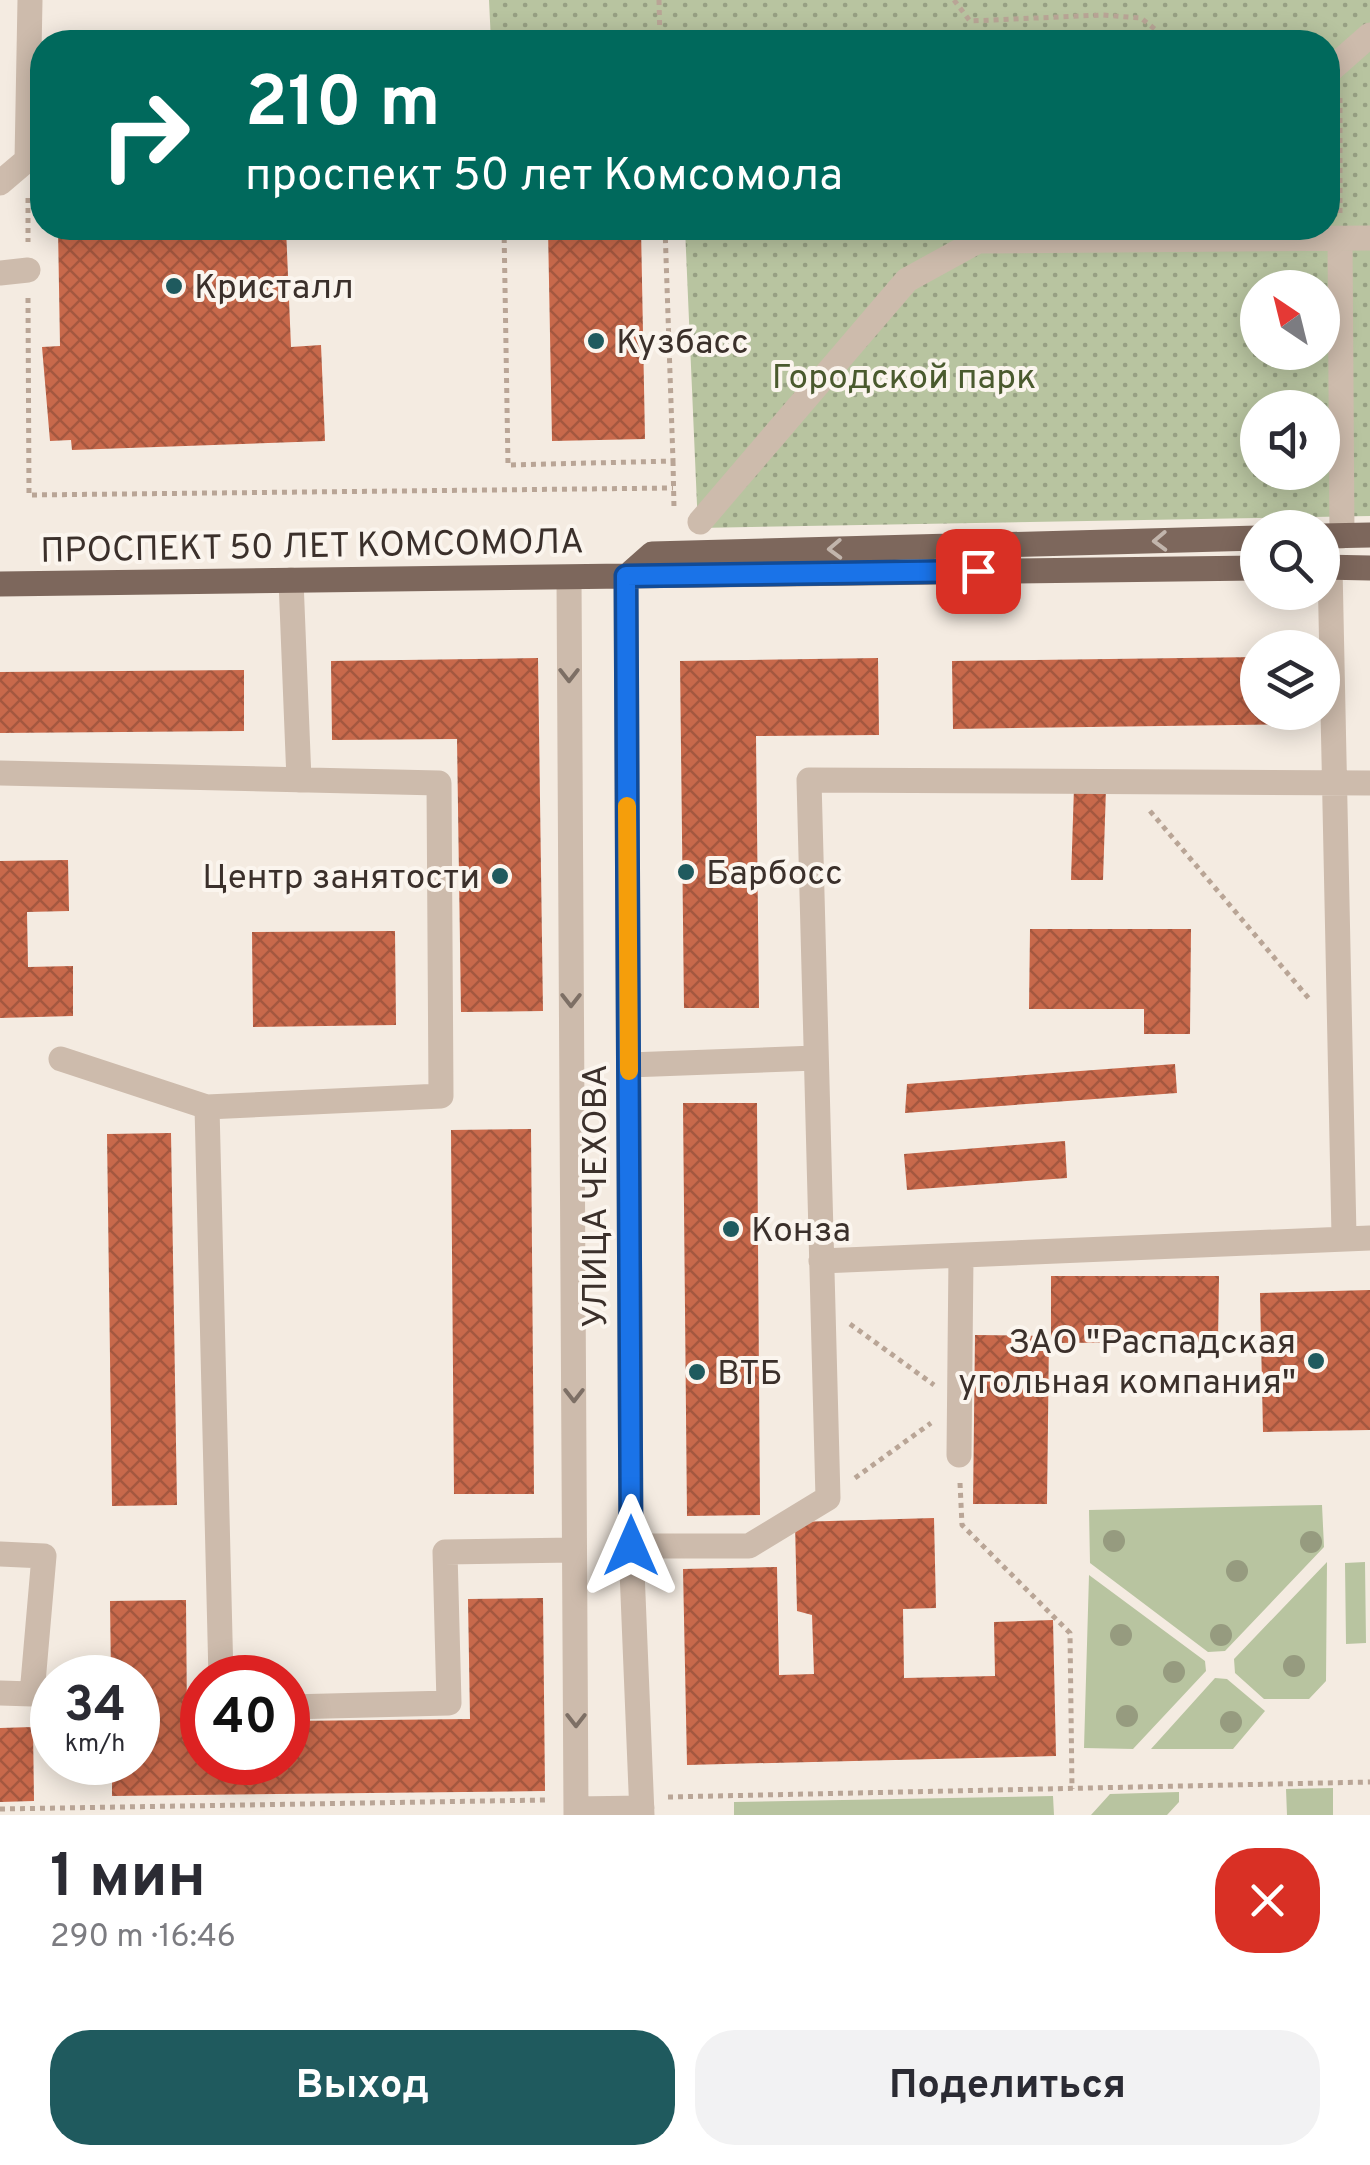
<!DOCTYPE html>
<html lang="ru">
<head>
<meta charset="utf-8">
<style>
  body { margin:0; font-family:Overpass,sans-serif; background:#f2f2f3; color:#2b2b33; height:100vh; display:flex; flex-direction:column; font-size:38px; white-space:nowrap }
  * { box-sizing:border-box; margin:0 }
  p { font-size:32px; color:#7c7c81 }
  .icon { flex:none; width:55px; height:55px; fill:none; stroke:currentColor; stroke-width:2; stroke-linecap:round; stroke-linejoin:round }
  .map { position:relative; height:1815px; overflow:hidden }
  .side { display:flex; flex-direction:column; background:#fff; flex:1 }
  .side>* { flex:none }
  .banner { position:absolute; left:30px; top:30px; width:1310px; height:210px; border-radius:40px; box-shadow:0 5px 25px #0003; background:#00695c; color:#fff; overflow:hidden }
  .needle { width:65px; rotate:325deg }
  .buttons { position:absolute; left:1240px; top:270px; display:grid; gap:20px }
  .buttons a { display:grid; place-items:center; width:100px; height:100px; border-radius:50%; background:#fff; box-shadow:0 5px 25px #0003; font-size:50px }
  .speed { position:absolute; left:30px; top:1655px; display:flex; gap:20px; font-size:50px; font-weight:700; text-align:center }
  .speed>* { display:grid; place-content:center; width:130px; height:130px; border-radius:50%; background:#fff; box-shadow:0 5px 25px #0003; line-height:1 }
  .speed small { font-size:25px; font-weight:400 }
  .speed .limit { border:15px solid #d22; background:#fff; color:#111 }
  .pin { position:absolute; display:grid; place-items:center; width:85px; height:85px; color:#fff; margin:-42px; border-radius:20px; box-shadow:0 5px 15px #0006 }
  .me { position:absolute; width:110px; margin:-55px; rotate:0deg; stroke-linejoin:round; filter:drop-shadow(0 0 8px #0008) }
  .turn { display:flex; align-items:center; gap:35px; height:210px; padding:0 50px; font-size:45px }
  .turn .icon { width:130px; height:130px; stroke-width:2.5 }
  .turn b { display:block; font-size:70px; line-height:85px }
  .round { display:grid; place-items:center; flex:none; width:105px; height:105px; border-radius:40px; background:#f2f2f3 }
  .head { display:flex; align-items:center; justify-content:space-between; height:170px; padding:0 50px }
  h1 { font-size:60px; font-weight:700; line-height:75px }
  .button { display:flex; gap:20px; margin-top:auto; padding:20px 50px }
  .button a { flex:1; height:115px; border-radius:40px; background:#1f5a5e; color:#fff; font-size:40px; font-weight:700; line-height:115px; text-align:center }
  .button a+a { background:#f2f2f3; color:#2b2b33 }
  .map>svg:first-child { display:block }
  .grass { fill:#b8c4a0 }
  .park { fill:url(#park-dots); fill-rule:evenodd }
  .building { fill:url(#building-cross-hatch) }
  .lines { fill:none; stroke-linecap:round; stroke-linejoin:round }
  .path { stroke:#b9a596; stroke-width:5; stroke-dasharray:5 5; stroke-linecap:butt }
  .minor { stroke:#cdbbac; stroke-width:25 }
  .major { stroke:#7d675c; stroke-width:25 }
  .tree { fill:#969b7f }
  .oneway { stroke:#c2b5ac }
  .oneway2 { stroke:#7d6f65 }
  .route-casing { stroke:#114b97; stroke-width:25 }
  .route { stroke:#1a73e8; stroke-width:18 }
  .slow { stroke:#f59e0b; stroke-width:18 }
  .poi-dot { fill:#1f5a5e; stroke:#fbf5ee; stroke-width:4 }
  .labels { text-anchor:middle; stroke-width:8; stroke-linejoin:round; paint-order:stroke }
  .poi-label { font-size:35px; fill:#3b302b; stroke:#fbf5ee; text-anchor:start }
  .park-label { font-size:35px; fill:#4a5a2e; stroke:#fbf5ee }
  .street-label { font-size:35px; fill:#3b302b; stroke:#fbf5ee }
</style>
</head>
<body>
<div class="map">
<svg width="1370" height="1815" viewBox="0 0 1370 1815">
  <defs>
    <pattern id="park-dots" width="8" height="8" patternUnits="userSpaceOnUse" patternTransform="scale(2.5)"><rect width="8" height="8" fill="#b8c4a0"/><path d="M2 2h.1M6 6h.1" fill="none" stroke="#97a083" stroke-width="1.8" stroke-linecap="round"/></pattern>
    <pattern id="building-cross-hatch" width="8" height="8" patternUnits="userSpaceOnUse" patternTransform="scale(2.5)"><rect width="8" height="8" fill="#c8694b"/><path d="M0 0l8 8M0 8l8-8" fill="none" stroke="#a4573f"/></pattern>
  </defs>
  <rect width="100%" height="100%" fill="#f4ebe1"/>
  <path class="grass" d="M1322 1505 1324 1547 1225 1651 1208 1652 1090 1563 1089 1510Z
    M1327 1562 1326 1681 1309 1699H1264L1235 1673 1234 1659Z
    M1365 1562 1366 1643 1346 1644 1345 1563Z
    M1089 1575 1205 1661 1206 1671 1133 1749 1084 1748Z
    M1215 1678 1227 1679 1265 1711 1233 1749H1151Z
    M1333 1788V1815H1287L1286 1789Z
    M1179 1792V1802L1167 1815H1091L1110 1794Z
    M1053 1796 1054 1815H734V1802Z"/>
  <path class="park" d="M489 0H1370V516L698 528 685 228H1328V42H491ZM1258 288H1322V352H1258ZM1258 408H1322V472H1258Z"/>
  <path class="building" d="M58 228H286L291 347 321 345 325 441 72 450 71 440 50 441 42 347 60 346Z
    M548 228H641L645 439 552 441Z
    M1258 657V712H1300L1301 724 953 729 952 661Z
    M538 658 543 1011 461 1012 457 739 332 740 331 661Z
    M878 658 879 735 756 736 759 1008H684L680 661Z
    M244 670V731L0 733V672Z
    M1074 787 1106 788 1103 880H1071Z
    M68 860 69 911 27 912 28 967 73 966V1016L0 1018V861Z
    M1030 929H1191L1190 1034H1144V1009H1029Z
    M395 931 396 1025 253 1027 252 932Z
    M1175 1064 1177 1093 905 1113 907 1084Z
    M683 1103H757L760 1515 687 1516Z
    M531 1129 534 1494H454L451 1130Z
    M171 1133 177 1505 112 1506 107 1134Z
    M1065 1141 1067 1178 907 1190 904 1154Z
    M1051 1276H1219L1218 1342 1051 1343Z
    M1370 1290V1430L1263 1432 1260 1293Z
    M975 1335 1049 1336 1047 1504H973Z
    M934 1518 936 1608 903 1609 904 1678 995 1676 994 1622 1053 1620 1056 1756 687 1765 683 1569 777 1567 779 1675 814 1674 812 1615 797 1611 795 1522Z
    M543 1598 545 1791 112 1796V1762H138V1678H111L110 1601 186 1600 187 1722H202V1762H288V1721L470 1719 468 1599Z
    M33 1727 34 1801 0 1802V1728Z"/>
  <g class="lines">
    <path class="path" d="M659 0 660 42
      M954 0 970 21 1102 15 1141 18 1171 42
      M28 198V242
      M1340 213V94
      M504 228 508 465 673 461 665 228
      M28 298 29 495 673 488
      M673 461 674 508
      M1150 811 1311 1001
      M850 1324 934 1385
      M855 1478 931 1423
      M960 1483 962 1525 1070 1633 1072 1789
      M668 1797 1370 1782
      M0 1809 547 1800"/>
    <path class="minor" d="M1328 72 1370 35
      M0 183 27 160 30 0
      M1340 239 1342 536
      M0 273 28 270
      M700 522 907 280 978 241 1370 238
      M1330 567 1344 1236
      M626 577 631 1546 642 1815
      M569 578 576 1815
      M291 580 299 780
      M0 773 439 783 441 1096 207 1107 221 1678
      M61 1059 207 1107
      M629 1065 816 1058
      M821 1261 1370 1238
      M959 1455 961 1256
      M631 1546H749L828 1498 809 780 1370 783
      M0 1554 44 1556 32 1694 0 1693
      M288 1707 449 1703 445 1552 574 1550
      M576 1809 642 1808"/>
    <path class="major" d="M1322 536 1370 535
      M1322 567 1370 568
      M626 577 652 554 1258 538
      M0 584 1258 568"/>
  </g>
  <g class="tree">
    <circle cx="1114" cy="1541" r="11"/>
    <circle cx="1311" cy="1542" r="11"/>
    <circle cx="1237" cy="1571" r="11"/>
    <circle cx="1121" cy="1635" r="11"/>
    <circle cx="1221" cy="1635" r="11"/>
    <circle cx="1294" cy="1666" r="11"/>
    <circle cx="1174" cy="1672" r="11"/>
    <circle cx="1127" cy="1716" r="11"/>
    <circle cx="1231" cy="1722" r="11"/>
  </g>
  <defs><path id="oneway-chevron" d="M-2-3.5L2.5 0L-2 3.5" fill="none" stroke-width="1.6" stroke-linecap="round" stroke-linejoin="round" transform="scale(2.5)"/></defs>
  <g class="oneway">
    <use href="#oneway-chevron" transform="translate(1160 541) rotate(178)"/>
    <use href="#oneway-chevron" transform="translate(835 549) rotate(178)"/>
  </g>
  <g class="oneway2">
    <use href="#oneway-chevron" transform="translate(569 675) rotate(90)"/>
    <use href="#oneway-chevron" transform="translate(571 1000) rotate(90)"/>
    <use href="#oneway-chevron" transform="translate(574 1395) rotate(90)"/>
    <use href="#oneway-chevron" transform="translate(576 1720) rotate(90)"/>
  </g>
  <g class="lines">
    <defs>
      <path id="route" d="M631 1546 626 576 978 571"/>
    </defs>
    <use href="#route" class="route-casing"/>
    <use href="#route" class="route"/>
    <path class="slow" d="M627 806 629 1071"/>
  </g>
  <g class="poi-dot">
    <circle cx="174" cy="286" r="10"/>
    <circle cx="596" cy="341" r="10"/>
    <circle cx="686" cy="872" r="10"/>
    <circle cx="500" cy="876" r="10"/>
    <circle cx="731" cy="1229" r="10"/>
    <circle cx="1316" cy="1361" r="10"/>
    <circle cx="697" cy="1372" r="10"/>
  </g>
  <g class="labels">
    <g class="poi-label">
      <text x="194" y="298">Кристалл</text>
      <text x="616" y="353">Кузбасс</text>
      <text x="706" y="884">Барбосс</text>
      <text x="480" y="888" text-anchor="end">Центр занятости</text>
      <text x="751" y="1241">Конза</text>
      <text x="1296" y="1353" text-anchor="end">ЗАО "Распадская<tspan x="1296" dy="40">угольная компания"</tspan></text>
      <text x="717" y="1384">ВТБ</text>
    </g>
    <g class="park-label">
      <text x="904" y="388">Городской парк</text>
    </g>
    <g class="street-label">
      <text transform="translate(312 545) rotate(-1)" y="12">ПРОСПЕКТ 50 ЛЕТ КОМСОМОЛА</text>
      <text transform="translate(594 1196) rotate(-90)" y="12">УЛИЦА ЧЕХОВА</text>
    </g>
  </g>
</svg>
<div class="buttons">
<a><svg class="needle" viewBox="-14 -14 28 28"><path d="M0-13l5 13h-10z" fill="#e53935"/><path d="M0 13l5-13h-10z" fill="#7c7c81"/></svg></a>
<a><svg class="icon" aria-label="sound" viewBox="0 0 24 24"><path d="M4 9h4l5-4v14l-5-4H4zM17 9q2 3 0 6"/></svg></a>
<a><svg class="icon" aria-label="search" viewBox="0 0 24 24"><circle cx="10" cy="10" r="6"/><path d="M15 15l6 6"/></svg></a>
<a><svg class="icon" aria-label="layers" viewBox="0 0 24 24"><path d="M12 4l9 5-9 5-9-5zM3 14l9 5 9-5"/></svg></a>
</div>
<div class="speed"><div>34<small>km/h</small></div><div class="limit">40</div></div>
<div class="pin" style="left:978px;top:571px;background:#d93025"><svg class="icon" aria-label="arrive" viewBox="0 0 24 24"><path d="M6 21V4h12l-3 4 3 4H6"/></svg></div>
<svg class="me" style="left:631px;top:1546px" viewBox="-20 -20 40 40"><path d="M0-17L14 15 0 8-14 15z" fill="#1a73e8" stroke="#fff" stroke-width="4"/></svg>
<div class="banner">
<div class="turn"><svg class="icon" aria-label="right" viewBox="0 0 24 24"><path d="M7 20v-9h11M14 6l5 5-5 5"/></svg><div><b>210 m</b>проспект 50 лет Комсомола</div></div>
</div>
</div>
<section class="side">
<div class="head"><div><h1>1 мин</h1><p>290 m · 16:46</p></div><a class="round" style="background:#d93025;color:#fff"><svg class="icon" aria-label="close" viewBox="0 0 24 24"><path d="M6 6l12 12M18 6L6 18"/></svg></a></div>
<div class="button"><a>Выход</a><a>Поделиться</a></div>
</section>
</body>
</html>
